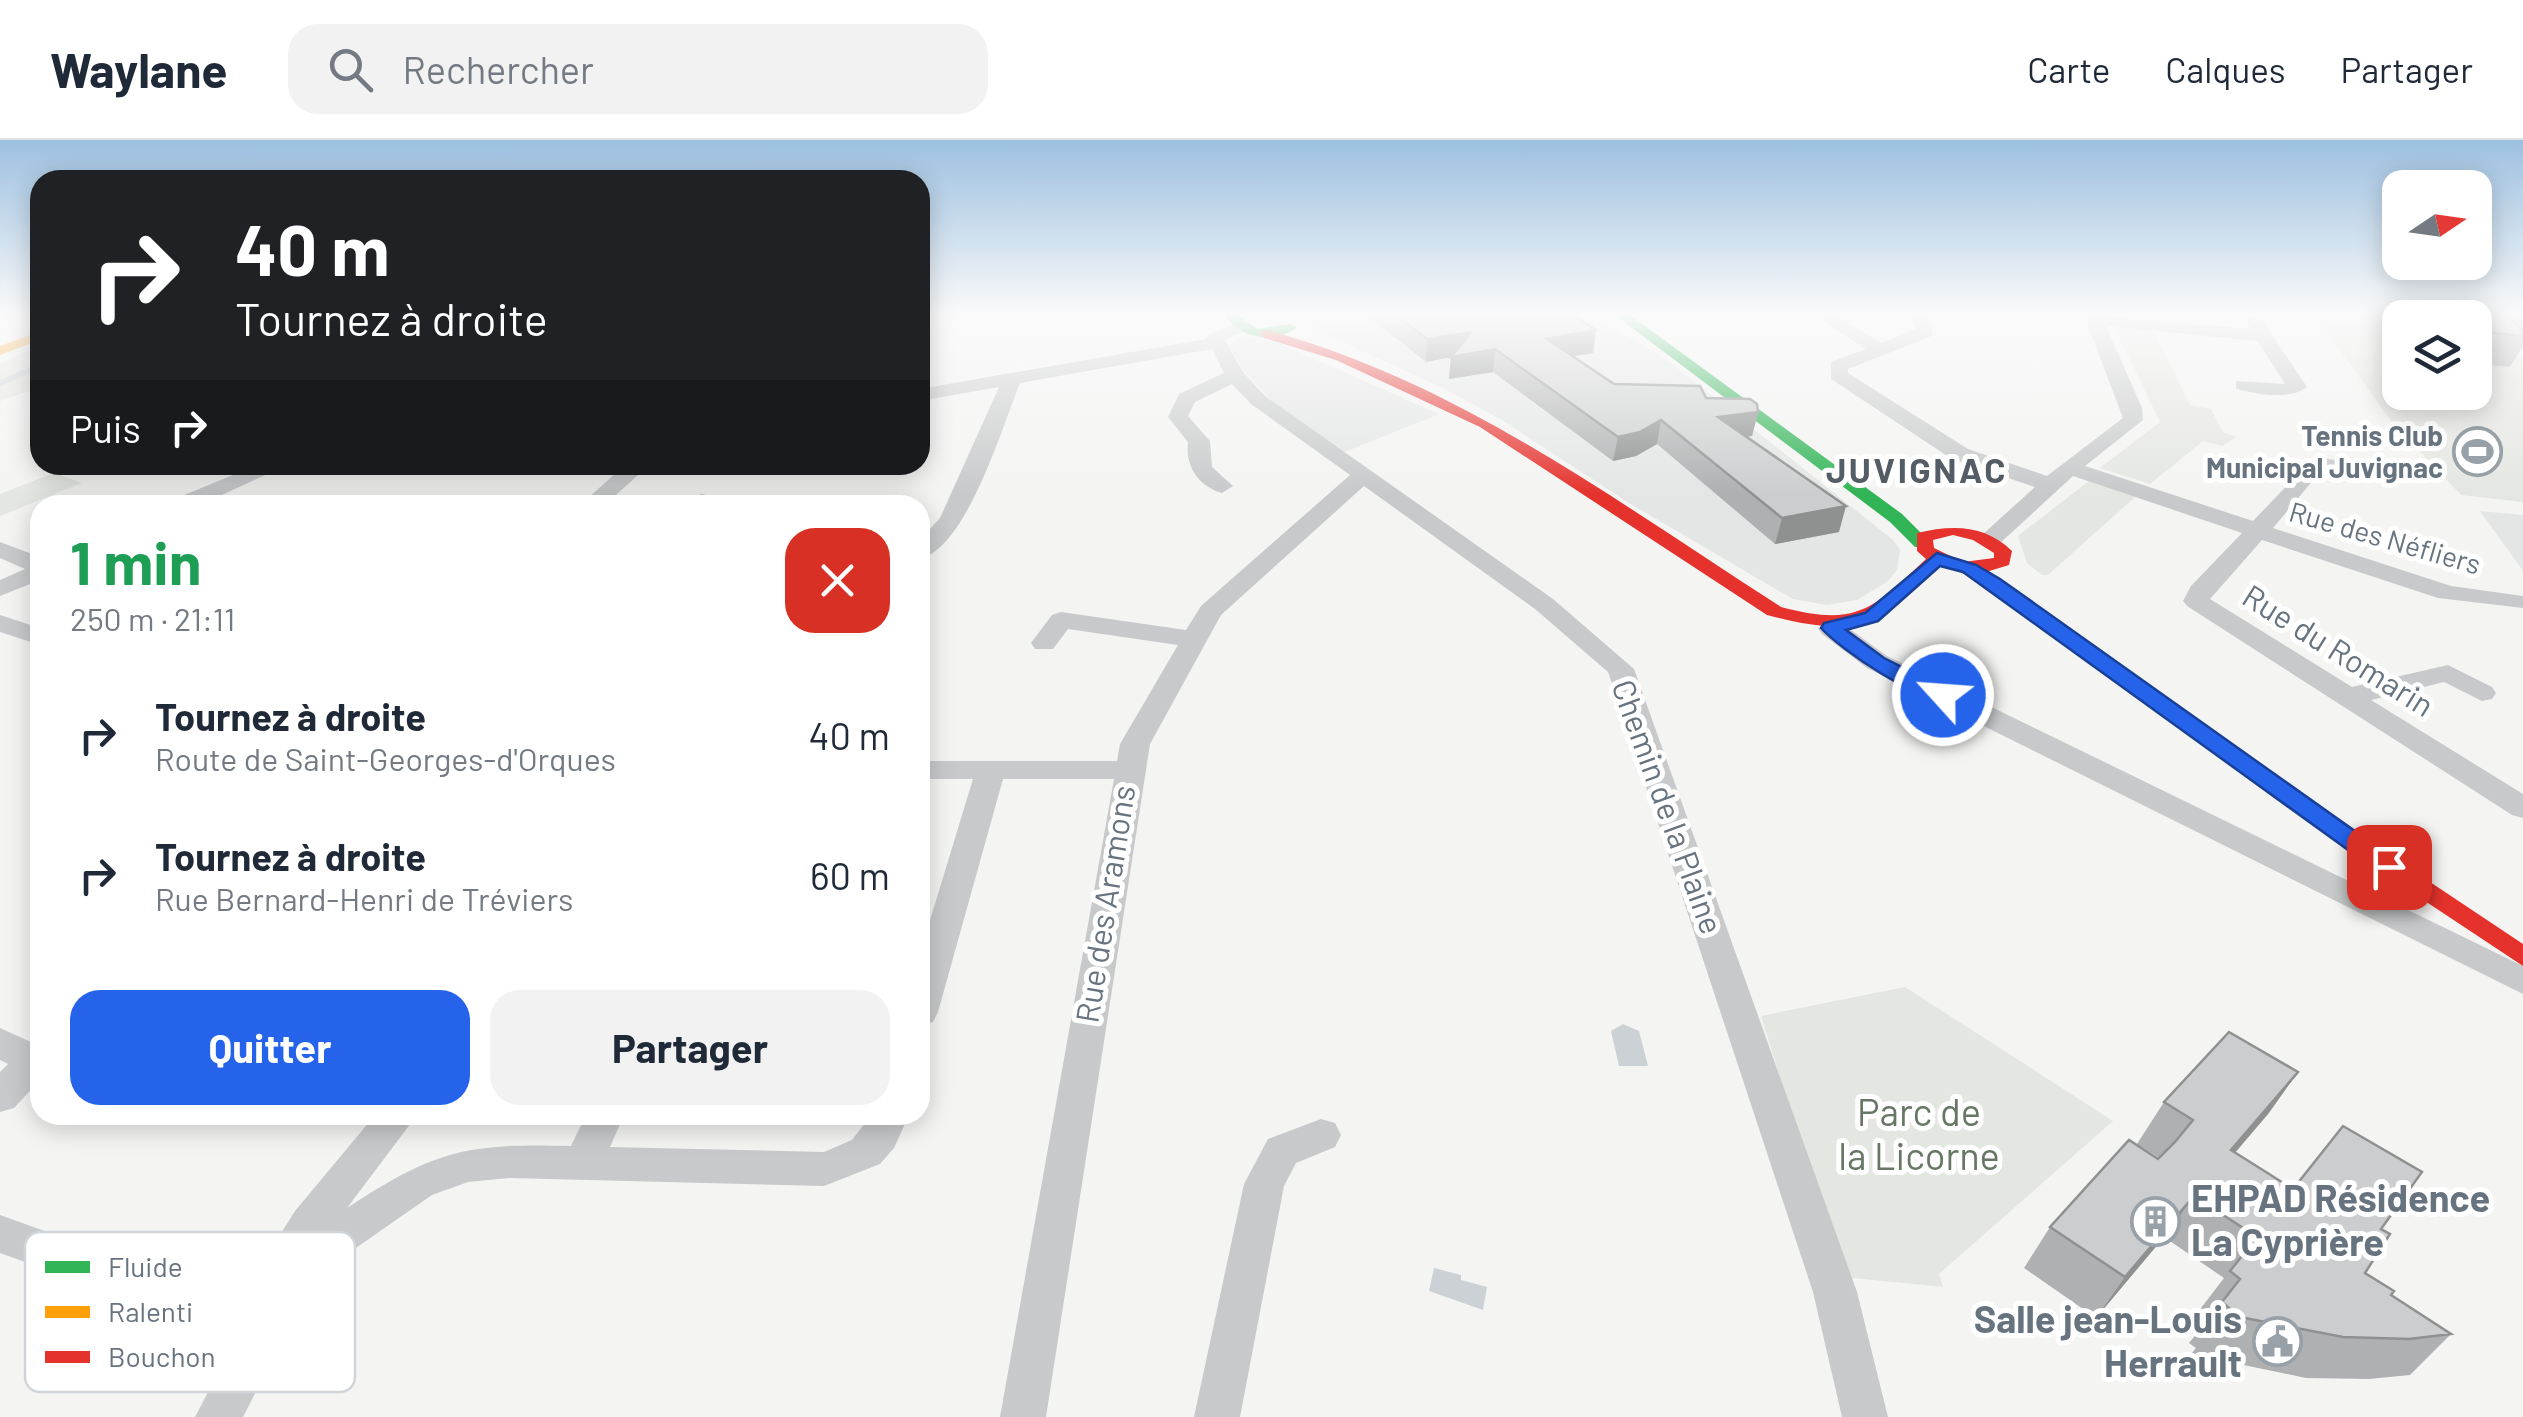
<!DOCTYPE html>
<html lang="fr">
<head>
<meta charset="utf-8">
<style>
  body { margin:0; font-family:Barlow,sans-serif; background:#f2f2f3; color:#1f2937; height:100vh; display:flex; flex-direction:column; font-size:38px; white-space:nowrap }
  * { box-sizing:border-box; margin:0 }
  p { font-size:32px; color:#747a83 }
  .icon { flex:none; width:55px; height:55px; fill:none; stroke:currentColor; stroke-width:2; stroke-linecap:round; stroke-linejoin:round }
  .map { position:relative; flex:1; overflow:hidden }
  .drawer { position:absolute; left:30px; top:355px; width:900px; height:630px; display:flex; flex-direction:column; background:#fff; border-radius:30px; box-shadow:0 5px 25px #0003 }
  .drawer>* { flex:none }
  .banner { position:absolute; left:30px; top:30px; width:900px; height:305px; border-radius:30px; box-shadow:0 5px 25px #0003; background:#202124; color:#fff; overflow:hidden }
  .needle { width:65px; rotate:77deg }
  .fabs { position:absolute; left:2382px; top:30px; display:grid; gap:20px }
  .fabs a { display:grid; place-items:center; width:110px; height:110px; border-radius:20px; background:#fff; box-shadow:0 5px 25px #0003; font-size:50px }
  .pin { position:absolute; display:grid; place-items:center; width:85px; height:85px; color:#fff; margin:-42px; border-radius:20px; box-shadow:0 5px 15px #0006 }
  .me { position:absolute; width:110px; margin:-55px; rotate:296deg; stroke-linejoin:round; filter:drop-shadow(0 0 8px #0008) }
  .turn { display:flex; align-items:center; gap:35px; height:210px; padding:0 40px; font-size:45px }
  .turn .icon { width:130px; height:130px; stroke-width:2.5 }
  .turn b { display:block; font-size:70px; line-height:85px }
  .then { display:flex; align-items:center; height:95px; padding:0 40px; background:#0003; gap:20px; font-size:38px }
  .round { display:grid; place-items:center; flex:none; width:105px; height:105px; border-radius:30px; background:#f2f2f3 }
  .overview { display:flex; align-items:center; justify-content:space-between; height:170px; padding:0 40px }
  h1 { font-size:60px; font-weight:700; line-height:75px; color:#1e9e55 }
  .primary-button { display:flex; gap:20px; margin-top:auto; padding:20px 40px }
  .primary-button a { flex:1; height:115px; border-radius:30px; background:#2563eb; color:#fff; font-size:40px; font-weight:700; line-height:115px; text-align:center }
  .primary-button a+a { background:#f2f2f3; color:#1f2937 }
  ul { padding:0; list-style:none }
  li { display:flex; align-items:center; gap:30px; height:140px; padding:0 40px }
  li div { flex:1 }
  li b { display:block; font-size:38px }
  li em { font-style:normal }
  header { display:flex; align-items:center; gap:60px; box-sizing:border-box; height:140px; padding:0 50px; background:#fff; border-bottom:2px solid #e0e1e3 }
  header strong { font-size:48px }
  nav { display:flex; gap:55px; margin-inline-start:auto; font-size:35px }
  .search { width:700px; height:90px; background:#f2f2f3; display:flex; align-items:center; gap:25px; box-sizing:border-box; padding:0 35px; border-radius:30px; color:#747a83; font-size:38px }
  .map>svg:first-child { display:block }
  .built { fill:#e4e5e5 }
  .green { fill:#e4e6e1 }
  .water { fill:#cbd1d4 }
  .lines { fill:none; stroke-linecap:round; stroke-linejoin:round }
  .stream { stroke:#cbd1d4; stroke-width:6 }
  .street { fill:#c8c9ca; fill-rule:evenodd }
  .fast { fill:#30b455; fill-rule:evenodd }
  .slow { fill:#ff9f0a; fill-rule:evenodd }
  .jam { fill:#e5322d; fill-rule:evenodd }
  .wall { fill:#afb0b1 }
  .shaded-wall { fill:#8f9090 }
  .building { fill:#cccdce; stroke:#8f9090; stroke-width:2.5 }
  .route { fill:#2563eb; stroke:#184099; stroke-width:2.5 }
  .labels { text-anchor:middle; stroke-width:10; stroke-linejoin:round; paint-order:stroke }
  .far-poi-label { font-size:28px; font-weight:bold; fill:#67737f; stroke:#fff; text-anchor:end }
  .far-street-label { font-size:28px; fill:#67737f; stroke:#fff }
  .street-label { font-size:32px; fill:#67737f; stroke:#fff }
  .far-district-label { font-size:35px; font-weight:bold; letter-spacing:2.5px; fill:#545d65; stroke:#fff }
  .near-park-label { font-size:38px; fill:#687765; stroke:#fff }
  .near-poi-label { font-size:38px; font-weight:bold; fill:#67737f; stroke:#fff; text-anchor:start }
  .key { fill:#fff; stroke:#d1d5d9; stroke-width:2.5 }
  .key-label { font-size:28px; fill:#67737f }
</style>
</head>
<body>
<header>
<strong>Waylane</strong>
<div class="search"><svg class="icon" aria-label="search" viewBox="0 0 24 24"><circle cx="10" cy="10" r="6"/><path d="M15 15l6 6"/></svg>Rechercher</div>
<nav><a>Carte</a><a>Calques</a><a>Partager</a></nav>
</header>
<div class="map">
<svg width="2523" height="1277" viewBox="0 0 2523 1277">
  <rect width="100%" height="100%" fill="#f4f4f3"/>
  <path class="built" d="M1301 175H1592L1666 219 1893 400 1900 410 1897 430 1888 441 1857 460 1827 465 1793 459 1629 363 1502 280 1443 248 1316 190Z
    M1240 195 1283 205 1439 274 1342 313 1274 263 1244 231 1229 206Z
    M2480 371 2523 375V431Z"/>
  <path class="green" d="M2314 175 2473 177 2400 178V252H2475V178L2485 179 2523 217V362L2461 355 2393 283Z
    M2114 186 2143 187 2155 193 2190 265 2211 269 2223 292 2236 297 2222 306 2203 301 2150 344 2100 328 2160 282Z
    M40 206V247L0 261V223Z
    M54 333 82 343 0 376V354Z
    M2089 341 2135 357 2048 435H2042L2027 423 2018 396Z
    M1905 847 2113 981 1939 1134 1943 1147 1843 1137 1761 876Z"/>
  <path class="water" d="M1623 884 1639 891 1648 926H1619L1611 891Z
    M1434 1128 1461 1135V1140L1487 1147 1483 1170 1429 1151Z"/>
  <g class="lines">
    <path class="stream" d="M0 243 40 226"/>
    <path class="street" d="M1813 175H1835L1882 203 1916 189 1914 175H1932V196L1848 229V233L1968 309 2047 336 2123 278 2084 175 2251 189 2246 182 2249 178H2261L2307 247C2289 261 2258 254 2236 249V241L2285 244 2258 201 2106 186 2142 268 2143 280 2085 326 2253 381 2298 334 2302 323 2321 318 2380 326 2383 331 2380 336 2372 338 2320 332 2273 388 2451 446 2523 456V468L2438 458 2262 400 2210 459 2352 547 2448 525 2492 547 2496 553 2492 559 2482 561 2444 542 2371 560 2523 654V678L2512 675 2187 466 2183 461 2191 446 2242 393 2073 336 1998 405H1982L1978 400 1982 395 2035 347 1952 319 1831 239V222L1866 209Z
      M1239 182 1245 183V191L1225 200 1243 232 1265 256 1553 459 1634 529 1857 1152 1888 1277H1842L1813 1152 1608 532 1535 469 1364 346 1221 475 1150 604 1046 1277H1000L1114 639H1003L938 872 933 882 920 886V813L973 639H920V621H1117L1120 604 1178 505 1068 489 1053 509H1035L1031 503 1052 475 1061 472 1186 490 1201 466 1350 335 1251 264 1232 244 1195 262 1188 276 1210 301 1212 327 1233 346 1222 353C1198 346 1185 326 1188 302L1168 277 1179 254 1224 233 1212 209 1020 243C1002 287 967 407 920 419V400L940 378 999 247 920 261V249L1206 199 1209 194Z
      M257 325H287L200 365H169L172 360Z
      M625 325H649L605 365H580Z
      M702 354 710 356 713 361 711 365H688L694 356Z
      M0 402 40 417V440L0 456V440L25 429 0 418Z
      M0 475 40 488V505L0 492Z
      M1831 480 1840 482 1887 516 2523 826V854L1867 528 1822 494 1818 488Z
      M0 888 33 903 40 900V940L14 968 0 972V932L8 924 0 920Z
      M375 975H417L347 1068C435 1010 467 1003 571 1006L586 975H624L610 1007 824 1012 852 1000 871 975H909L894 1008 880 1024 824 1046 509 1038 468 1042 432 1055 294 1151 270 1224 243 1277H195L228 1214 246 1166 205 1175 92 1146 0 1113V1075L92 1108 205 1135 263 1122 295 1071Z
      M1321 979 1335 983 1341 995 1335 1007 1296 1023 1284 1046 1240 1277H1194L1244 1044 1268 999Z"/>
    <path class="fast" d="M1224 175H1238L1257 189 1290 184 1297 188C1272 204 1242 199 1224 175Z
      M1615 175H1630L1902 374 1927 399V407H1915L1890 382Z"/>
    <path class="slow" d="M40 191V200L0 215V206Z"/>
    <path class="jam" d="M1266 190C1457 241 1617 362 1781 467 1857 487 1872 470 1926 419L1917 411V393C1952 385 1984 384 2012 411L2009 425 1986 432 2364 698 2523 804V826L2348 710 1962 432 1940 426C1876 488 1855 498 1767 475L1480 287 1336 220 1261 197V191ZM1953 395 1973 400 1994 413V418L1963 422 1934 408 1933 400Z"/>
  </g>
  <path class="wall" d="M1350 175H1572L1596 190 1593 213 1572 216 1614 244 1706 258 1758 272 1752 296H1746L1839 392 1775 404 1657 304 1636 316 1613 321 1493 232 1449 239 1451 217 1426 222 1367 175Z
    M2408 175H2521L2523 177V206L2510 227 2475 224V178H2410Z
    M2298 932 2268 974 2235 1013 2293 1049 2381 1089 2365 1133 2391 1155 2451 1194 2410 1235 2369 1239 2306 1238 2191 1214 2196 1208 2189 1203 2208 1180 2198 1172 2224 1138 2164 1097 2096 1178 2024 1128 2050 1087 2159 1018 2137 1004 2164 962Z"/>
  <path class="shaded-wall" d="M1596 190 1593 213 1544 221 1547 199Z
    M1471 192 1495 209 1493 232 1449 239 1451 217 1426 222 1427 199Z
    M1758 272 1752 296 1712 300 1718 277Z
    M1661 280 1657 304 1636 316 1613 321 1618 297Z
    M1846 366 1839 392 1775 404 1782 378Z
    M2298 932 2268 974 2201 1052 2231 1010Z
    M2194 1056 2164 1097 2096 1178 2125 1137Z"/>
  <path class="building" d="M1395 175H1572L1596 190 1547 199 1614 244 1700 246 1706 258 1750 259 1757 264 1758 272 1718 277 1846 366 1782 378 1661 280 1640 292 1618 297 1495 209 1451 217 1471 192 1427 199Z
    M2452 175H2521L2523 177V181L2512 180 2523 191V196L2475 191V178H2454Z
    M2229 892 2298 932 2231 1010 2293 1049 2343 986 2422 1032 2381 1089 2390 1094 2365 1133 2394 1151 2391 1155 2451 1194 2409 1199 2343 1197 2224 1174 2229 1168 2222 1162 2240 1139 2230 1131 2257 1097 2194 1056 2125 1137 2050 1087 2129 1000 2158 1019 2175 1002 2193 980 2164 962Z"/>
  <linearGradient id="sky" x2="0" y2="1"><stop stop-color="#9cc0e0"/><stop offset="0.49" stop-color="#fafafa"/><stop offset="1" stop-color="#fafafa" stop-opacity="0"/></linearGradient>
  <rect width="2523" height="354" fill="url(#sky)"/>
  <path class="route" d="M1937 413 1976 425 2000 439 2397 721 2401 727 2397 733H2380L1963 432 1940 426 1878 481 1846 490 1884 518 1950 551 1953 555 1950 559C1922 566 1840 509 1821 488L1824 483 1865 473Z"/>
  <defs>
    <symbol id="stadium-ring" viewBox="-11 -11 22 22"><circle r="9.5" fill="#fff" stroke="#98a0a8" stroke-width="1.5"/><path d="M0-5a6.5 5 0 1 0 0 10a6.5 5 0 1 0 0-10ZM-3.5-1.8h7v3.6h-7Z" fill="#98a0a8"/></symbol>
    <symbol id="building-ring" viewBox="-11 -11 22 22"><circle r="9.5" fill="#fff" stroke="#98a0a8" stroke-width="1.5"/><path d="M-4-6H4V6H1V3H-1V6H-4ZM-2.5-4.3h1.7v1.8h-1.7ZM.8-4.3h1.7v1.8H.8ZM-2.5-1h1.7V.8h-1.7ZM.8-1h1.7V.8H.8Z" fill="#98a0a8"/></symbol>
    <symbol id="civic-ring" viewBox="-11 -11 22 22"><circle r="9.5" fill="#fff" stroke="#98a0a8" stroke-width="1.5"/><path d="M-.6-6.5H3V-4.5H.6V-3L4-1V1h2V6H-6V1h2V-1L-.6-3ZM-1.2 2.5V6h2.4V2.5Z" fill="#98a0a8"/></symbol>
  </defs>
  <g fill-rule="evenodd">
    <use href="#stadium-ring" x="2450" y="284" width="55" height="55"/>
    <use href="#building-ring" x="2128" y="1054" width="55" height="55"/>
    <use href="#civic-ring" x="2250" y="1174" width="55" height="55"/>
  </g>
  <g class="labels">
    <g class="far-poi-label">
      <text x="2443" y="306">Tennis Club<tspan x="2443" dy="32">Municipal Juvignac</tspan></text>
    </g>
    <g class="far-street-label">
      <text transform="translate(2385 398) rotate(16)" y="10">Rue des Néfliers</text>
    </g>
    <g class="street-label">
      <text transform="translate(2338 511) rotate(32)" y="11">Rue du Romarin</text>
      <text transform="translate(1667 667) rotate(70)" y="11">Chemin de la Plaine</text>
      <text transform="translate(1106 764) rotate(-81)" y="11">Rue des Aramons</text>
    </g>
    <g class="far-district-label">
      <text x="1917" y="343">JUVIGNAC</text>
    </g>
    <g class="near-park-label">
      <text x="1919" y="986">Parc de<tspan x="1919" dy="44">la Licorne</tspan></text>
    </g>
    <g class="near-poi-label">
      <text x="2191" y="1072">EHPAD Résidence<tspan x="2191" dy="44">La Cyprière</tspan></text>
      <text x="2242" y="1193" text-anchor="end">Salle jean-Louis<tspan x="2242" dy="44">Herrault</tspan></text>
    </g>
  </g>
  <rect x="25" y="1092" width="330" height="160" rx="15" class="key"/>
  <rect x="45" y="1121" width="45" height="12" fill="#30b455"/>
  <rect x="45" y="1166" width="45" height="12" fill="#ff9f0a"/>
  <rect x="45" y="1211" width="45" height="12" fill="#e5322d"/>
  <g class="key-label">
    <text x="108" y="1137">Fluide</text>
    <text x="108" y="1182">Ralenti</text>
    <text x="108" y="1227">Bouchon</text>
  </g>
</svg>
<div class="fabs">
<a><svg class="needle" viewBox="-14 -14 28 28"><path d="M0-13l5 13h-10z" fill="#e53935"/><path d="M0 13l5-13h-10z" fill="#747a83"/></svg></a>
<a><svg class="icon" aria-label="layers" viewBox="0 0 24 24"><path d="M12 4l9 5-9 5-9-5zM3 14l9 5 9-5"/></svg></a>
</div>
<div class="pin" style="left:2389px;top:727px;background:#d93025"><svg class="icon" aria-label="arrive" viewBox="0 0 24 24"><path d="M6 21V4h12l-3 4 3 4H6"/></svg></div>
<svg class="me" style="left:1943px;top:555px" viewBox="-20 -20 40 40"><circle r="17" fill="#2563eb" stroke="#fff" stroke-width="3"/><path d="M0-11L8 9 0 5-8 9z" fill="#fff"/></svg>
<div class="banner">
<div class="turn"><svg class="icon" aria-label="right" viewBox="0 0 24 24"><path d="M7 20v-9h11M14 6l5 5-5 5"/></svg><div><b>40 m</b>Tournez à droite</div></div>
<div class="then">Puis<svg class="icon" aria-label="right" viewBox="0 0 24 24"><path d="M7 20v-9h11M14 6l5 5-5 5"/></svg></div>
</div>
<section class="drawer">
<div class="overview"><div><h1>1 min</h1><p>250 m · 21:11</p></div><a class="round" style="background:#d93025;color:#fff"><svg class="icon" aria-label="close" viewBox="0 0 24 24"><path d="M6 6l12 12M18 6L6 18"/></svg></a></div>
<ul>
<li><svg class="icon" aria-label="right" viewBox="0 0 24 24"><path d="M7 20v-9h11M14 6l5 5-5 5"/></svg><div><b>Tournez à droite</b><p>Route de Saint-Georges-d'Orques</p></div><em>40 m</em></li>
<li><svg class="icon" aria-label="right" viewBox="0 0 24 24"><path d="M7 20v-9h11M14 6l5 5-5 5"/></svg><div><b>Tournez à droite</b><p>Rue Bernard-Henri de Tréviers</p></div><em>60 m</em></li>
</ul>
<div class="primary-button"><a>Quitter</a><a>Partager</a></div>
</section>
</div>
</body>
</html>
